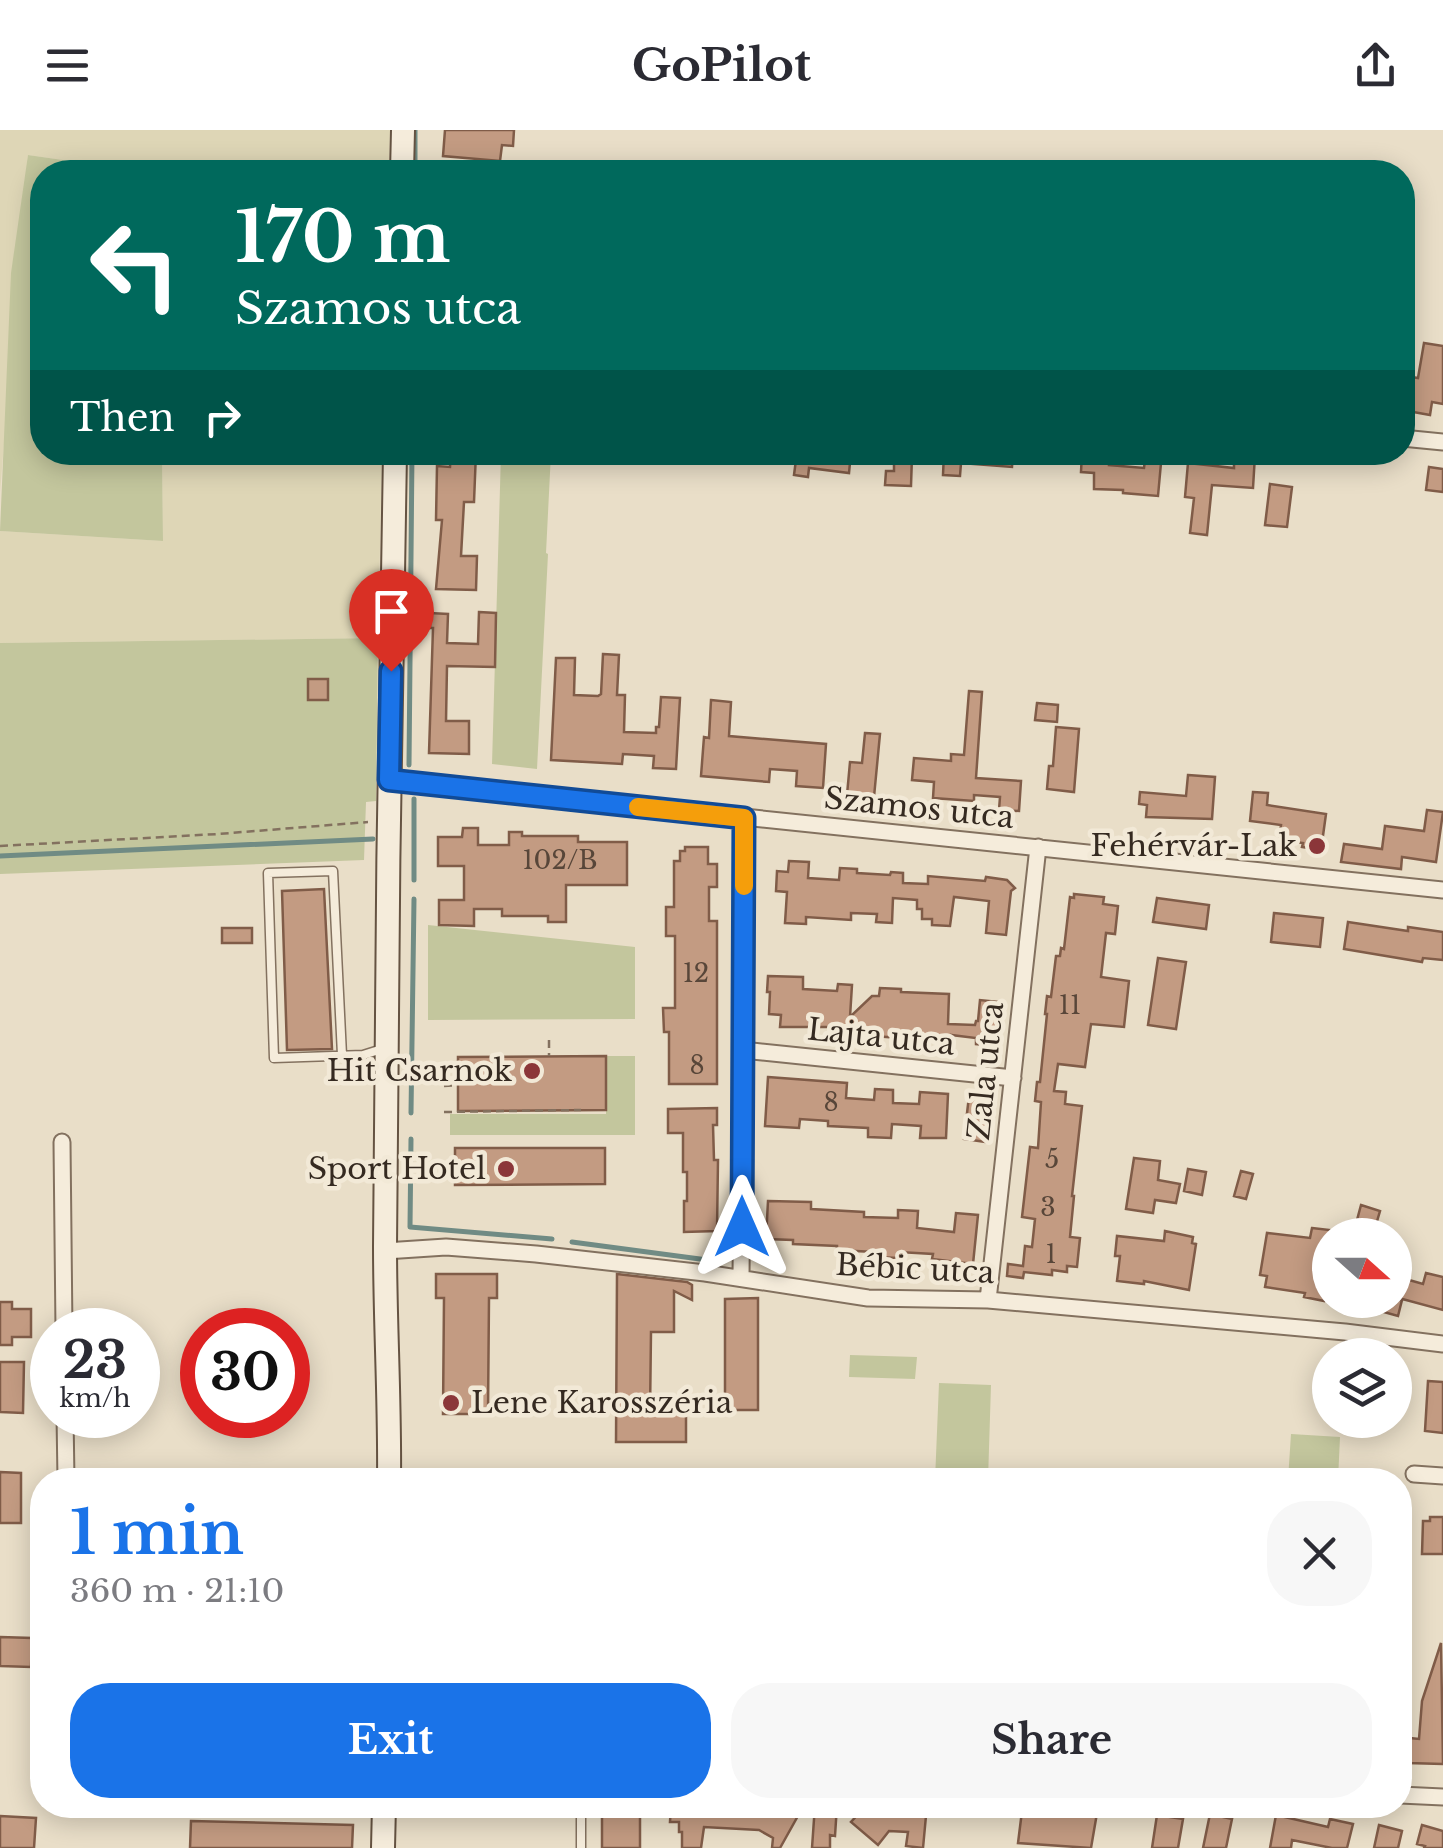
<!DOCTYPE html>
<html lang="en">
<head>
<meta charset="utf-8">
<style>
  body { margin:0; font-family:"Libre Baskerville",serif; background:#f7f7f7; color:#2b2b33; height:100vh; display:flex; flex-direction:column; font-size:38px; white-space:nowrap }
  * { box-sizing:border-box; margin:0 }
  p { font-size:32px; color:#7c7c81 }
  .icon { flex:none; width:55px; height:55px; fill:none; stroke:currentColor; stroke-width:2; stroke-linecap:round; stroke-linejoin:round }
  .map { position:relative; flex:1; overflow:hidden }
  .details { position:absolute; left:30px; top:1338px; width:1382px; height:350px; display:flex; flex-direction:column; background:#fff; border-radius:40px; box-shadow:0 5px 25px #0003 }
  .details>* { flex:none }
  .banner { position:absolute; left:30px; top:30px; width:1385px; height:305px; border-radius:40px; box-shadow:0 5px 25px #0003; background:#00695c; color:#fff; overflow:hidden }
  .needle { width:65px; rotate:111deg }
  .buttons { position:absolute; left:1312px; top:1088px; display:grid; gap:20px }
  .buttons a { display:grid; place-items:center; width:100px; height:100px; border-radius:50%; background:#fff; box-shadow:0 5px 25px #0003; font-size:50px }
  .speed { position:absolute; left:30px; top:1178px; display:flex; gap:20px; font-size:50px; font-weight:700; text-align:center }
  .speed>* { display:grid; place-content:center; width:130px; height:130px; border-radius:50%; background:#fff; box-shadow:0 5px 25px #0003; line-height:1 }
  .speed small { font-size:25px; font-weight:400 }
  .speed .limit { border:15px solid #d22; background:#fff; color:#111 }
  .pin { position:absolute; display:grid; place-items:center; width:85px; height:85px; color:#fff; margin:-102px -42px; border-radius:50% 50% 50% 0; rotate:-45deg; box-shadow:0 0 10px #0007 }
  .pin .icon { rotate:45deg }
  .me { position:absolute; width:110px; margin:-55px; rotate:0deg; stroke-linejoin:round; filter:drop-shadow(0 0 8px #0008) }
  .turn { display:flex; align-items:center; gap:35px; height:210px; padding:0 40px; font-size:45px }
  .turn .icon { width:130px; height:130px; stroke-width:2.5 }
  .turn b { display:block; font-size:70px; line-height:85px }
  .then { display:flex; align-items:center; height:95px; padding:0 40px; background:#0003; gap:20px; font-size:38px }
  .round { display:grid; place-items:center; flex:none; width:105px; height:105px; border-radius:40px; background:#f7f7f7 }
  .overview { display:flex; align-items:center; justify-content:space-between; height:170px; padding:0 40px }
  h1 { font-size:60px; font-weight:700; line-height:75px; color:#1a73e8 }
  .cta { display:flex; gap:20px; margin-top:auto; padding:20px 40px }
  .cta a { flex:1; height:115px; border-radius:40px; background:#1a73e8; color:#fff; font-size:40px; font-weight:700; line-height:115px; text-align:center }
  .cta a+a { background:#f7f7f7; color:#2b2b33 }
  header { display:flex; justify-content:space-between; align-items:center; height:130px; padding:0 40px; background:#fff; font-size:45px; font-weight:700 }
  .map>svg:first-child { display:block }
  .farmland { fill:#ded6b6 }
  .green { fill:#c3c69d }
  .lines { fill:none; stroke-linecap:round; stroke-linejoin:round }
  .stream { stroke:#708b84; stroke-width:5 }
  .building { fill:#c39b82; stroke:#805c48; stroke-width:2.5 }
  .lane-casing { stroke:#83715f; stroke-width:11 }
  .street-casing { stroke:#83715f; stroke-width:19 }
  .secondary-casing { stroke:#655342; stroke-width:26 }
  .path { stroke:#83715f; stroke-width:2.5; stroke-dasharray:8 5; stroke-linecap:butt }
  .lane { stroke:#f5ecdb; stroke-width:8 }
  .street { stroke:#f5ecdb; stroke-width:15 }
  .secondary { stroke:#f5ecdb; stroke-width:22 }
  .route-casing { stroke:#114b97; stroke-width:25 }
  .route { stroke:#1a73e8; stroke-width:18 }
  .slow { stroke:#f59e0b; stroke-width:18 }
  .poi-dot { fill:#8b3639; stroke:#f2e9d7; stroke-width:4 }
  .labels { text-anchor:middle; stroke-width:9; stroke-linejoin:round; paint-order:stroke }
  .number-label { font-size:25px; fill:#584639 }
  .street-label { font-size:30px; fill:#352a21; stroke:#f2e9d7 }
  .poi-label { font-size:30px; fill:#352a21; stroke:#f2e9d7; text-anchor:end }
</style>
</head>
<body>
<header><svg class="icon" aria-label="menu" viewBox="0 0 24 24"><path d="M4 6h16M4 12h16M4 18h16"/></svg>GoPilot<svg class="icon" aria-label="share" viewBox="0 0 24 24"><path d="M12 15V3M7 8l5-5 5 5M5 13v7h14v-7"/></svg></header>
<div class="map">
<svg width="1443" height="1718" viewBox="0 0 1443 1718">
  <rect width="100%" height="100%" fill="#e9dec8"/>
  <path class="farmland" d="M0 0H390L389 42H159V39L91 34 28 25 0 362Z
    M162 323H382L378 508 0 513V401L163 411Z"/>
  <path class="green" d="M28 25 91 34 159 39V42H42V322L162 323 163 411 0 401 11 143Z
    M501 323H551L546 423 548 424 537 639 492 634Z
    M378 508 376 671 366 672 364 730 0 744V513Z
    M428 795 635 817V889L428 890Z
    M606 926H635V1005H450V984H606Z
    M850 1225 917 1227 915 1249 849 1247Z
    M939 1253 991 1255 988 1350H935Z
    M1291 1304 1340 1307 1338 1350H1288Z"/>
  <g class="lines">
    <path class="stream" d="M415 32V0
      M409 635 412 322
      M0 726 373 709
      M414 750V669
      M411 983 414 769
      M411 1009 410 1097 552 1109
      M572 1112 715 1131"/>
  </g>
  <path class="building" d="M445 0H514L513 16 502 15 500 31 443 26Z
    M1424 213 1443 216V274L1432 272 1430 285 1402 280 1405 246 1418 248Z
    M451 322H476L474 372H464L461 426H477L476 460 436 459 442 390H436L437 336 450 337Z
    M797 322H851L849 343 809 338 808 347 794 345Z
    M944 322H1013L1012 337 961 333 960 346 943 345Z
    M1082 322 1110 323 1109 335 1144 338 1146 322H1162L1158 366 1123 363V360L1094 359V343L1081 342Z
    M1239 324 1255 325 1253 358 1212 355 1207 405 1190 403 1194 368 1185 367 1188 333 1234 338V332H1238Z
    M894 326H912L911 356 885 355 886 341H894Z
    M1429 337 1443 339V362L1426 360Z
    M1270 354 1292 357 1287 397 1265 395Z
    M479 482 496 483 495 537 447 536 446 591H469V624L429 623 433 498H430V483L448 484 447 513 478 514Z
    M603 524 619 525 617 565H625L624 602 656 603V597H659L661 567 680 568 676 639 653 638 654 626 623 624 622 634 551 630 556 528H575L574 565 598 566 601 564Z
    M308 549H328V570H308Z
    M969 561 982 562 976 648 1021 651 1019 681 999 680 1000 667 974 665V671L933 668 934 652 912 650 914 628 951 631V624L964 625Z
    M711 570 731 572 729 606 826 614 823 658 796 656 797 641 770 639 769 652 701 646 704 607 709 608Z
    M1037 573 1058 575 1057 592 1035 590Z
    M1056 597 1079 599 1074 662 1047 659 1049 636H1053Z
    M865 603 880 604 874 667 847 665 850 632 862 633Z
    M1188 645 1215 647 1212 689 1146 687 1147 675 1139 674 1140 662 1186 666Z
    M1253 662 1268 663 1267 675 1326 684 1321 720 1302 717 1303 713 1279 710 1281 695 1250 691Z
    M1427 680 1443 682 1436 732 1402 727 1401 739 1341 732 1344 714 1382 719 1385 696 1424 701Z
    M463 698H478V715H509V702H522V706H578V712H627V755H566V792H548V786H502V779H474V796L439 795V770H464V736H438V707H462Z
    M685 717H708V734H717V757H709V791H717V954H669V902H664L663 878H675V806H666V777H674V731H680V721H685Z
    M789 731 809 732 808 748 839 750 840 738 857 739V743L890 745 891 742 903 743V753L928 754V746L985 751 986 747 1007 750 1015 758 1011 761 1006 805 986 803 989 771 954 767 950 796 932 795V789H922V779H917V770L893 768 892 793 876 792 877 784 851 783V790L806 787V794L785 793 787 762 776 761 777 741 788 742Z
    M324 759 332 919 287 920 282 761Z
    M1074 764 1104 767 1103 774 1118 776 1115 804 1106 803 1101 847 1129 851 1124 897 1091 894 1085 937 1058 934 1054 961 1066 962 1065 974 1082 976 1072 1066H1074L1070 1107 1080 1108 1077 1137 1067 1136V1142L1052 1140V1145L1024 1142 1023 1148 1007 1146 1008 1134 1023 1136 1025 1116 1032 1117 1035 1089 1022 1087 1030 1017 1038 1018 1041 972 1035 971 1037 952H1040L1047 884H1045L1047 866 1051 867 1056 826H1060L1061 818 1064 819 1070 767 1074 768Z
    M1157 768 1209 775 1206 799 1153 792Z
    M1274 783 1323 788 1320 817 1271 812Z
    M1348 792 1408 801V797L1443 802V830L1423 828 1422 832 1344 819Z
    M222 798H252V813H222Z
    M1158 828 1186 832 1176 899 1148 895Z
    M768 846 803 847V859L837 861 838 854 852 855 850 887 872 866H879L880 858 901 859V862L949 864 948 894 975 895 976 891H978L980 870 1000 872 996 916 976 914V908L951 905V912L861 905V903L835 902V897H780L781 885 769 884 770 862H767Z
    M606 926V980L458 981V927Z
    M768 947 847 953 846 968 874 970 875 959 893 960V973L919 974 920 962 948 964 946 1008H920L921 996 892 994 891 1008 868 1007V998L828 996V991L800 989 799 998 765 996Z
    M969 966 990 968 986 1012 964 1009Z
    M717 978V995H713L714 1030H718L717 1101 684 1102V1071H687V1042H683V1003H668V979Z
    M455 1018H605V1054L455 1055Z
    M1134 1028 1160 1031 1158 1050 1180 1054 1176 1073 1155 1070 1153 1083 1126 1079Z
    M1188 1039 1206 1042 1202 1065 1184 1061Z
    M1241 1041 1253 1044 1246 1069 1234 1066Z
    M768 1071 811 1072V1079L864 1082V1087L898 1088V1080L918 1081 917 1098 954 1102 956 1083 978 1085 973 1134 932 1129 933 1124 899 1122V1128L874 1127V1122L837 1120V1116L793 1114V1110L766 1109Z
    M1361 1075 1380 1081 1373 1105H1353Z
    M1312 1098 1330 1100V1139L1324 1171 1304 1167 1305 1163 1265 1157 1267 1146 1260 1145 1267 1103 1310 1108Z
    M1165 1101 1193 1107 1192 1113 1196 1114 1189 1160 1144 1151V1154L1117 1151 1120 1126H1115L1117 1106 1164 1111Z
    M1426 1143 1443 1147V1180L1395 1167V1146L1423 1154Z
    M436 1144H497V1168H489L488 1284H443L444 1168H436Z
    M617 1144 687 1152 692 1155V1170L674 1161V1202H651L650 1283H686V1312H616Z
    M758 1168V1280H725V1169Z
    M1355 1170H1402L1398 1186 1355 1174Z
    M0 1172H12V1179H31V1207H12V1215H0Z
    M0 1232H24L23 1283 0 1282Z
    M1428 1251 1443 1252V1303L1425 1301Z
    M0 1342 21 1343V1393H0Z
    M1430 1387H1443V1424H1422L1423 1391H1430Z
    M0 1507 32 1508 31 1537 0 1536Z
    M1441 1513 1443 1634 1408 1633 1409 1608 1419 1609 1422 1571Z
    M602 1675H640V1718H602Z
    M671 1675H804L780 1718H772L773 1708 759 1700 704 1697 701 1718H682V1702H679V1692H670Z
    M815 1675H837L835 1706 830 1705V1718H812Z
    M863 1675H927L923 1718 906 1716 908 1702 889 1701 878 1715 851 1692 863 1679Z
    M1068 1679 1097 1683 1091 1718 1018 1713 1022 1681 1067 1686Z
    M1210 1684 1232 1689 1226 1718H1203Z
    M1157 1685 1183 1689 1178 1718H1152Z
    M1276 1685 1328 1697 1330 1689 1353 1694 1347 1718H1332L1292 1710 1291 1718H1270Z
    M0 1686 36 1688 34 1718H0Z
    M191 1691 353 1695 352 1718H190Z
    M1379 1695 1402 1701 1398 1718H1374Z
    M1422 1695 1443 1701V1718H1424L1425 1716 1417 1714Z"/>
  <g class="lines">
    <defs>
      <path id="lane" d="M342 925 333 741 268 743 274 928 363 925 382 919
        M581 1718V1675"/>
      <path id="street" d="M1402 308 1443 312
        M389 650 1443 760
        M743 920 1013 948
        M62 1012 64 1200
        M385 1121 446 1117 536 1124 705 1143 868 1168 988 1170 1345 1202 1443 1214
        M741 1148 745 688
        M988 1170 1038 717
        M65 1285 66 1350
        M1414 1344 1443 1346
        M1400 1665 1443 1667"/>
      <path id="secondary" d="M402 42 403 0
        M389 1350C390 1272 385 1194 385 1116 386 851 390 587 395 322
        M383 1718 384 1675"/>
    </defs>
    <use href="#lane" class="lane-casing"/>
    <use href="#street" class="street-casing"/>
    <use href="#secondary" class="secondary-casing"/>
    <path class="path" d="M0 716 218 704 368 692
      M549 910V926
      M444 956 457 955
      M444 982 581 980"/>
    <use href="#lane" class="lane"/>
    <use href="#street" class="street"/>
    <use href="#secondary" class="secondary"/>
  </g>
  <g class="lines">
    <defs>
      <path id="route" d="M391 541 389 650 744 688 742 1097"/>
    </defs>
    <use href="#route" class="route-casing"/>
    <use href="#route" class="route"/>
    <path class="slow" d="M638 677 744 688V756"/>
  </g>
  <g class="poi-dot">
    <circle cx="1317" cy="716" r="10"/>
    <circle cx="532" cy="941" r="10"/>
    <circle cx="506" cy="1039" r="10"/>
    <circle cx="451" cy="1273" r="10"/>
  </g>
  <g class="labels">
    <g class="number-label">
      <text x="560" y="739">102/B</text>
      <text x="696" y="852">12</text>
      <text x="1070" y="884">11</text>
      <text x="697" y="944">8</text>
      <text x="831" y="981">8</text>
      <text x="1052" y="1038">5</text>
      <text x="1048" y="1086">3</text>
      <text x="1051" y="1133">1</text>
    </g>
    <g class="street-label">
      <text transform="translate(919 678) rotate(6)" y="10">Szamos utca</text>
      <text transform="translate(881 907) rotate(6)" y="10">Lajta utca</text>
      <text transform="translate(986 941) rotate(-84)" y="10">Zala utca</text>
      <text transform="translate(915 1139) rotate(3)" y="10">Bébic utca</text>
    </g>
    <g class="poi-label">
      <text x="1297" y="726">Fehérvár-Lak</text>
      <text x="512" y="951">Hit Csarnok</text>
      <text x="486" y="1049">Sport Hotel</text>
      <text x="471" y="1283" text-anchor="start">Lene Karosszéria</text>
    </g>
  </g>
</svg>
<div class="buttons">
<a><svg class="needle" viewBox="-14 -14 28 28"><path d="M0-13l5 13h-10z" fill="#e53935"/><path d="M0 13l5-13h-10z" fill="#7c7c81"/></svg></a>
<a><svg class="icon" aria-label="layers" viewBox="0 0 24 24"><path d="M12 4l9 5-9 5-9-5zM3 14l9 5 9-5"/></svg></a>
</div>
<div class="speed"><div>23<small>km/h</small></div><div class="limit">30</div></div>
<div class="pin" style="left:391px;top:541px;background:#d93025"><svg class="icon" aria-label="arrive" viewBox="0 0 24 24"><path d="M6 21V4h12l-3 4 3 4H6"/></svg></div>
<svg class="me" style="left:742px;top:1097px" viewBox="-20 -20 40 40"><path d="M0-17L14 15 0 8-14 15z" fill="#1a73e8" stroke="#fff" stroke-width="4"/></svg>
<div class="banner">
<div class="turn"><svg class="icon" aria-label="left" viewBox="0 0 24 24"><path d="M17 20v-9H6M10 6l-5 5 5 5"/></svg><div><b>170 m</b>Szamos utca</div></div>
<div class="then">Then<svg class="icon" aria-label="right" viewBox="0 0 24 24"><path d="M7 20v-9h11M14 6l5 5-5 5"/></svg></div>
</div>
<section class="details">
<div class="overview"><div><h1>1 min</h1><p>360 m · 21:10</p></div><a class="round"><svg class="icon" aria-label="close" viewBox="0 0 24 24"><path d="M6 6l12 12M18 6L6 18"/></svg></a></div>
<div class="cta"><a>Exit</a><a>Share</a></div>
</section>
</div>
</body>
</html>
